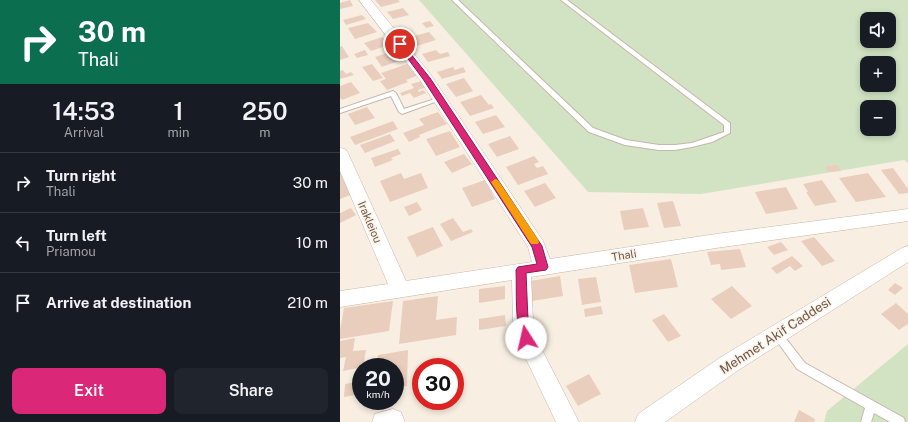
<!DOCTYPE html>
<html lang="en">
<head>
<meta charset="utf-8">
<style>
  body { margin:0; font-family:"Public Sans",sans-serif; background:#20242c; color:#f1f3f6; height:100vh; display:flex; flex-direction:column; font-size:15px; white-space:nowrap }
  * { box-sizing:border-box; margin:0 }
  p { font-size:13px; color:#9ea1a6 }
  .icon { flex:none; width:22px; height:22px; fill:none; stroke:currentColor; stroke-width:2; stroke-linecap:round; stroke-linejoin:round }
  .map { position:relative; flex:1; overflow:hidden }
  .details { display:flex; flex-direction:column; background:#171b24; width:340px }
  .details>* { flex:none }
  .guide { background:#0b6e4f; color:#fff; overflow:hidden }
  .controls { position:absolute; left:520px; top:12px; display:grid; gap:8px }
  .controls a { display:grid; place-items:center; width:36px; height:36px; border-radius:8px; background:#171b24; box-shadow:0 2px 6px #0003; font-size:20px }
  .speed { position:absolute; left:12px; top:358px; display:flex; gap:8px; font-size:20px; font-weight:700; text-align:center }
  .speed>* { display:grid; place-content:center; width:52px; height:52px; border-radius:50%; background:#171b24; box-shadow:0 2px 6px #0003; line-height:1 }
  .speed small { font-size:10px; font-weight:400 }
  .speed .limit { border:6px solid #d22; background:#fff; color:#111 }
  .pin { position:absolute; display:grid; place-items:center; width:34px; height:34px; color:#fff; margin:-17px; border:2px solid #fff; border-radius:50%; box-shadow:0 1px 4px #0007 }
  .me { position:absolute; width:44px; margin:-22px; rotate:350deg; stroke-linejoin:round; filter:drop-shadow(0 0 3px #0008) }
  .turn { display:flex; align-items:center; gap:14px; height:84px; padding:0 12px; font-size:18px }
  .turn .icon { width:52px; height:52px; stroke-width:2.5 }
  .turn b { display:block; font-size:28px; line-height:34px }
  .eta { display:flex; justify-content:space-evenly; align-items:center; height:68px; text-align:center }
  .eta b { font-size:24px; font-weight:600; line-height:28px }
  .cta { display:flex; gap:8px; margin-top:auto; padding:8px 12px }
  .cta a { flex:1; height:46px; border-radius:8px; background:#db2777; color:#fff; font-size:16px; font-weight:600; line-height:46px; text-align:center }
  .cta a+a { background:#20242c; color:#f1f3f6 }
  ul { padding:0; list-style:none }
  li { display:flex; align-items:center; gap:12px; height:60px; padding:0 12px; border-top:1px solid #363941 }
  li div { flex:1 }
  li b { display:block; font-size:15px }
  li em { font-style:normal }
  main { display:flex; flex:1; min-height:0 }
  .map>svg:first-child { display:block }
  .green { fill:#d1e3c3; fill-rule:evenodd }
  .building { fill:#eacebd }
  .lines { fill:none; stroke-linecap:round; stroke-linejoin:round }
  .lane-casing { stroke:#c7b6ab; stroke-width:2 }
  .street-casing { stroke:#c7b6ab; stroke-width:1 }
  .lane { fill:#fff; fill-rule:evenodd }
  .street { fill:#fff; fill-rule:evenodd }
  .route { fill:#db2777; stroke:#8e194d }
  .slow { fill:#f59e0b }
  .labels { text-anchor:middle; stroke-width:3; stroke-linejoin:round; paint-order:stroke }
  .street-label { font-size:11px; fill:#6c574c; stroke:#fcf3e7 }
  .near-street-label { font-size:13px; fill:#6c574c; stroke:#fcf3e7 }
</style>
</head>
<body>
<main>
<section class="details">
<div class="guide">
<div class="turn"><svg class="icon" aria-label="right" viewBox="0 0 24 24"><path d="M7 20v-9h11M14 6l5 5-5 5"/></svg><div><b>30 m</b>Thali</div></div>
</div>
<div class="eta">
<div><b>14:53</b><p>Arrival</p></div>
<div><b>1</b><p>min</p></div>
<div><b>250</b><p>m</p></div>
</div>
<ul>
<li><svg class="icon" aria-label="right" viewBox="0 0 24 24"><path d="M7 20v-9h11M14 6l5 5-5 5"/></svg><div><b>Turn right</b><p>Thali</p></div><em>30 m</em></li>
<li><svg class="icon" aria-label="left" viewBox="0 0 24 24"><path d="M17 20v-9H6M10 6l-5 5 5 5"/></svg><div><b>Turn left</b><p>Priamou</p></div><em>10 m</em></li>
<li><svg class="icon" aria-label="arrive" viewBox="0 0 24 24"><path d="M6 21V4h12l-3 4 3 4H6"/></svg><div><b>Arrive at destination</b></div><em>210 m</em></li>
</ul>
<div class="cta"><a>Exit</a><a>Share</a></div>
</section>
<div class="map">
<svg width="568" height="422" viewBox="0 0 568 422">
  <rect width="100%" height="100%" fill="#f8efe2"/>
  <path class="green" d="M79 0H568V163L564 160 361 194 248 192ZM527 19H549V41H527ZM527 63H549V85H527ZM527 107H549V129H527Z
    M568 344V422H484L487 411Z"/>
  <path class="building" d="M10 0 13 6 0 9V3Z
    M35 0H58L60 2 41 7Z
    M63 8 69 15 53 19 47 12Z
    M22 15 26 19 6 25 3 20Z
    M90 21 94 26 86 28 82 23Z
    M28 23 37 32 15 39 8 28Z
    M89 32 96 40 77 46 70 37Z
    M42 37 49 45 31 51 24 43Z
    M2 46 9 57 0 60V47Z
    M25 50 28 55 17 58 14 54Z
    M96 50 100 54 108 52 110 56 88 62 82 54Z
    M53 51 61 60 42 67 35 57Z
    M70 63 79 75 66 80 68 82 47 90 40 81 46 79 41 73Z
    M32 64 43 78 33 81 22 67Z
    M113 67 115 70 123 67 126 72 102 79 97 72Z
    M3 70 6 74 11 72 14 75 0 79V71Z
    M124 78 133 91 116 97 106 84Z
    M85 80 90 86 78 90 79 92 83 90 86 93 74 98 70 93 62 96 60 93 74 88 71 84Z
    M11 82 20 93 2 100 0 98V86Z
    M141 95 149 105 151 104 154 108 130 116 120 102Z
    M27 107 35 118 15 125 8 114Z
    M98 112 107 124 79 135 80 137 69 142 63 133 84 125 79 119Z
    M156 115 165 127 143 134 135 122Z
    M53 121 58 129 15 145 10 137Z
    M110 131 120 147 96 156 86 139Z
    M50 134 55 141 25 153 20 145Z
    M170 136 179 149 157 157 148 144Z
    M58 149 61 154 51 158 53 160 35 167 31 158Z
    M124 154 132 164 112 173 104 162Z
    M194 156 199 162 194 164 197 168 203 166 208 174 178 185 166 167Z
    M498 165 501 171 488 172 485 166Z
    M553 168 568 189V193L559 194 541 170Z
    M3 172 13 194 0 199V173Z
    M61 173 64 179 81 173 88 188 50 202 40 181Z
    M528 173 546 197 516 202 499 178Z
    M145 180 155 199 132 207 122 188Z
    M482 180 497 202 475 206 466 192H468L463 184Z
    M205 183 216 198 195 207 184 191Z
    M446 187 458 209 426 214 415 192Z
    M333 201 341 226 324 228 317 203Z
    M77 202 82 210 69 216 64 207Z
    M11 208 16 215 0 223V213Z
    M303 208 309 227 284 230 280 211Z
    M113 218 123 232 131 229 133 232 111 241 100 224Z
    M93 227 103 246 77 257 67 237Z
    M474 237 495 261 482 266 461 241Z
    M441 242 448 250 434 255 427 247Z
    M400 249 406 267 381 270 380 264 371 265 367 252Z
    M452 256 463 266 455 271 450 266 437 274 431 268Z
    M331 259 338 287 295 293 289 265Z
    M220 276 223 296 192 301 190 281Z
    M256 277 261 302 242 305 238 279Z
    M555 283 563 288 555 295 548 290Z
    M165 286V299L139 303V289Z
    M392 286 412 306 391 319 371 299Z
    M98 296 96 320 117 317 116 335 59 344 63 301Z
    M53 301 49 331 0 339V330L4 308Z
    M556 303 568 314V324L559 330 541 314Z
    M261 306 263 314 245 317 244 309Z
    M324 314 341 336 328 342 312 320Z
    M165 315 166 326 139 330V319Z
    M15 338 13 351 26 350 23 367 3 371 6 357 0 358V341Z
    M68 350 67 386 55 388V367H37L38 355Z
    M249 374 261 394 238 406 226 386Z
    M21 381V394L4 397 5 384Z
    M459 410 475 419 474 422H454Z"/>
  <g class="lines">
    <defs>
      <path id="lane" d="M112 0H118L253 128 286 140 319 145H335L352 143 384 132V125L221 0H227L390 123V133L372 142 352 147 335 150H319L285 145 249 132Z
        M53 91 56 93 64 109 98 98 100 97 103 99 62 114 59 112 51 96 0 113V109Z
        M437 330 440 331 465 363 564 418 565 422H550L534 413 531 422H521L525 408 457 369 434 337 432 334 434 331Z"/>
      <path id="street" d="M19 0H31L91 75 203 241 210 259 376 234 568 209V221L376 248 191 277 193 320 196 338 239 422H216L176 338 173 320 172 280 0 307V291L48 284 0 171V148L5 149 8 153 66 281 192 262 188 247 80 80Z
        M568 246V262L397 371 325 422H295L298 414 381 357 562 248Z
        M53 409 61 412 64 420V422H32L35 414Z"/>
    </defs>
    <use href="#lane" class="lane-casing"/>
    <use href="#street" class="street-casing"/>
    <use href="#lane" class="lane"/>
    <use href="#street" class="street"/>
  </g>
  <path class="route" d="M60 42 62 43 90 78 202 246 208 267 206 270 186 273 188 320 192 338 190 341 186 343 183 341C174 322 177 291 176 270L178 267 197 264 192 247 83 79 57 44Z"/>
  <path class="slow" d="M155 179 158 180 198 239 199 242 198 244H191L151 182Z"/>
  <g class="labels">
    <g class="street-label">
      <text transform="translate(30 222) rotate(67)" y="4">Irakleiou</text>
      <text transform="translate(284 255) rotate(-9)" y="4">Thali</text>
    </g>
    <g class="near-street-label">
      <text transform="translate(435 335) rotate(-33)" y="5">Mehmet Akif Caddesi</text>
    </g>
  </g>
</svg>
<div class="controls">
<a><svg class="icon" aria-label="sound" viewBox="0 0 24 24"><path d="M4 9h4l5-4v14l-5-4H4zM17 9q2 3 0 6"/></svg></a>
<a>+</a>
<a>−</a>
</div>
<div class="speed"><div>20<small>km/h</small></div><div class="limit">30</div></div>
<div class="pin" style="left:60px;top:44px;background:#d93025"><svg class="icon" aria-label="arrive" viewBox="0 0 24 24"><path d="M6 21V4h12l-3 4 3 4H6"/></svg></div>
<svg class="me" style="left:186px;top:338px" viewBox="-20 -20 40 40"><circle r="19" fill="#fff"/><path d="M0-13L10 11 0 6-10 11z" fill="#db2777"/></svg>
</div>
</main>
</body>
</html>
